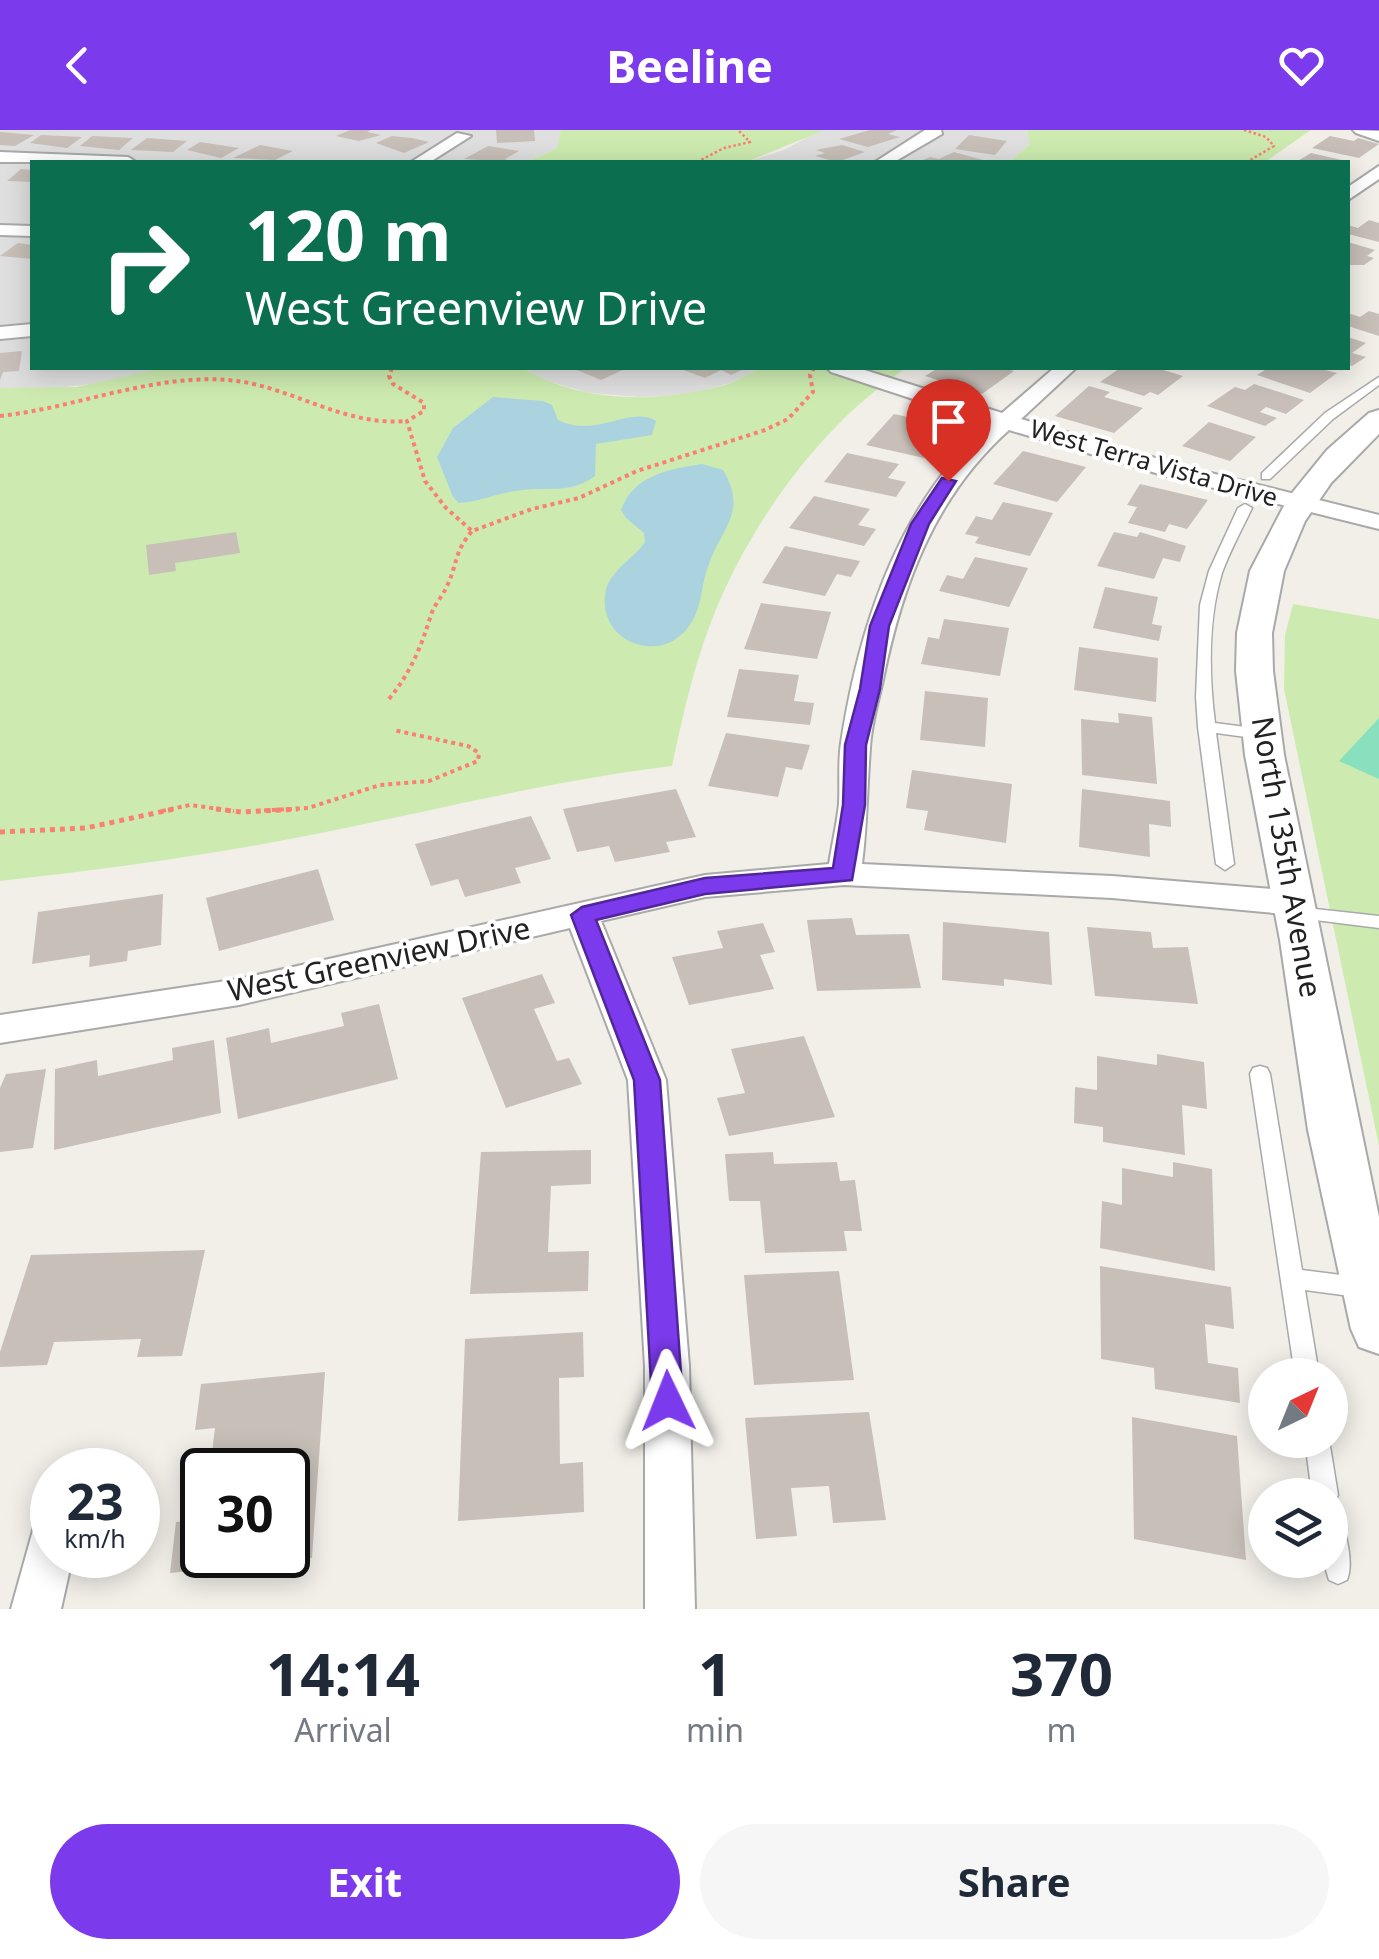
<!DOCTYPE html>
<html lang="en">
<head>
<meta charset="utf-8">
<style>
  body { margin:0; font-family:"Noto Sans",sans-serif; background:#f6f6f7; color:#1f2937; height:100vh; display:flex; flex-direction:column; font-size:38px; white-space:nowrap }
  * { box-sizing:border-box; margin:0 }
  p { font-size:32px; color:#747a83 }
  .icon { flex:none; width:55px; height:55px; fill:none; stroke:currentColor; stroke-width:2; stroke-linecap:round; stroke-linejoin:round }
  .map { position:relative; height:1479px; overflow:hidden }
  .panel { display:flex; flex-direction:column; background:#fff; flex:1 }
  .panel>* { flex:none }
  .top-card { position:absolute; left:30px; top:30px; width:1320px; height:210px; border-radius:0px; box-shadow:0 5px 25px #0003; background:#0b6e4f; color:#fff; overflow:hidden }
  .needle { width:65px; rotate:43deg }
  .tools { position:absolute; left:1248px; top:1228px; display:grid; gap:20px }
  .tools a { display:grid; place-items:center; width:100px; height:100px; border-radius:50%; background:#fff; box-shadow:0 5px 25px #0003; font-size:50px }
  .speed { position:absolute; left:30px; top:1318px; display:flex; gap:20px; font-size:50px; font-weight:700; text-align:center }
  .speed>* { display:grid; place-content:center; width:130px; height:130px; border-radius:50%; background:#fff; box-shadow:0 5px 25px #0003; line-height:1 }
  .speed small { font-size:25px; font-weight:400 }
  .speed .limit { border:5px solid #111; border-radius:15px; background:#fff; color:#111 }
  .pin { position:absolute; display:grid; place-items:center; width:85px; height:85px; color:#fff; margin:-102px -42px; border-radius:50% 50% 50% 0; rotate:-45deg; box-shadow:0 0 10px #0007 }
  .pin .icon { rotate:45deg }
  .me { position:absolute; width:110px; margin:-55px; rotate:358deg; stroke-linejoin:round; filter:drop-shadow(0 0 8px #0008) }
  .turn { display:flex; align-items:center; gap:35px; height:210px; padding:0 50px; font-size:45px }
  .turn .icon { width:130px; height:130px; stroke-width:2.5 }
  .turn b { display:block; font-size:70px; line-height:85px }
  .eta { display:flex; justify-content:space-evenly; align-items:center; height:170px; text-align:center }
  .eta b { font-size:60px; font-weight:700; line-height:70px }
  .cta { display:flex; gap:20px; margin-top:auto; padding:20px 50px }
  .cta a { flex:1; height:115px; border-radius:60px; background:#7c3aed; color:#fff; font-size:40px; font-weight:700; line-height:115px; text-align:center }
  .cta a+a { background:#f6f6f7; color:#1f2937 }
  header { display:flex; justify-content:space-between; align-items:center; height:130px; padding:0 50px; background:#7c3aed; color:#fff; font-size:45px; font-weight:700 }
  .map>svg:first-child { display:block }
  .residential { fill:#e0dfdf }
  .grass { fill:#cdebb0 }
  .pitch { fill:#88e0be }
  .water { fill:#aad3df }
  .building { fill:#c7bfb8 }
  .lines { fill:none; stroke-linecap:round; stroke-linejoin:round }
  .service-casing { stroke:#a9a9a9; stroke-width:3 }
  .minor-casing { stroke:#a9a9a9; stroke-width:4 }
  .tertiary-casing { stroke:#a9a9a9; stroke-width:4 }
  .path-far2 { stroke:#fa8072; stroke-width:2.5; stroke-dasharray:2.5 2.5; stroke-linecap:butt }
  .path-far1 { stroke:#fa8072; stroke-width:4; stroke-dasharray:4 4; stroke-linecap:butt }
  .path { stroke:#fa8072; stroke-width:5; stroke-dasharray:5 5; stroke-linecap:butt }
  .service { fill:#fff; fill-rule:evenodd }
  .minor { fill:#fff; fill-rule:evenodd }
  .tertiary { fill:#fff; fill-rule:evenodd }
  .route { fill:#7c3aed; stroke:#51269a; stroke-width:2.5 }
  .labels { text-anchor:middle; stroke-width:8; stroke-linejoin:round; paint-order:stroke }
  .far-street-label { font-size:25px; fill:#222; stroke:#fff }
  .street-label { font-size:30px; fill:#222; stroke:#fff }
</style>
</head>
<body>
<header><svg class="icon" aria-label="back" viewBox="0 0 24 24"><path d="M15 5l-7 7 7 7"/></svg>Beeline<svg class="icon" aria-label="heart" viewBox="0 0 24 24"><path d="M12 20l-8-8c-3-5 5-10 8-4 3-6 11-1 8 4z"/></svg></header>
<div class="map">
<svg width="1379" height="1479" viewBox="0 0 1379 1479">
  <rect width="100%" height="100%" fill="#f2efe9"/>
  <path class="residential" d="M0 0H561L563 6 557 18 527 32H32V238H163L111 252 47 259 0 258Z
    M821 0H1027L1031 13 1009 32H746L784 20Z
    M523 238H765L730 253 687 265 639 267 589 263 544 250Z"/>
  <path class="grass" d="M561 0H821L823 1 746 32H527L557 18Z
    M1027 0H1311L1265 32H1009L1030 14Z
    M163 238H523C582 274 660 273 725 255 739 251 753 240 767 238 803 231 868 238 906 238 823 293 753 389 715 482 695 531 683 584 672 636 555 650 441 679 326 702 218 724 109 739 0 751V258L76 257Z
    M1293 474 1379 489V1016L1284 559 1285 505Z"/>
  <path class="pitch" d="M1379 588V649L1339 631Z"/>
  <path class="water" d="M493 267 543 271 552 275 558 290C597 309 629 275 656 291L652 305 596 314 595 346C568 366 545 355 515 361 495 364 480 372 459 373L453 367 437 327 453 298Z
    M702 334 723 340C748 382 722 397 709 434 700 456 703 481 686 500 655 536 595 508 606 460 611 440 634 428 645 412L644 403 626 388 621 380C633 346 668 339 702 334Z"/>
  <path class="building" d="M350 0H371L367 2 381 5 359 11 336 6Z
    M496 0H534L535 11 497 13Z
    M870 0H897L888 4 900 7 868 17 839 9Z
    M0 2 34 5 15 16 0 15Z
    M41 5 82 7 67 18 30 13Z
    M969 5 1007 11 995 25 955 19Z
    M92 6 133 8 119 20 80 16Z
    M392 6 412 8 429 12 404 23 376 13Z
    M1330 6 1354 11 1358 8 1379 14 1359 28 1312 18Z
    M147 8 187 11 173 22 131 20Z
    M200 12 239 18 221 28 187 20Z
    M260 15 293 21 275 30 233 28Z
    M842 15 865 22 837 32 815 26 825 23 816 20Z
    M488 16 519 21 505 29 513 32 464 29Z
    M954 22 983 30 918 32 930 27 939 29Z
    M1311 23 1346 31V32H1296Z
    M21 39 32 40V52L7 51Z
    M1369 90 1379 93V112L1348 104V95L1358 98Z
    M1348 112 1375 120 1367 126 1374 128 1364 135H1348Z
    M18 113 32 115V129L0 126Z
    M1369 181 1379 184V206L1348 196V183L1360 187Z
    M1348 207 1366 213 1352 223 1366 227 1352 236 1348 235Z
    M22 221 19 241 3 242 0 250V223Z
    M572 238H627L601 250Z
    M678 238H746L731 245 721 240 705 248Z
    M938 238H1003L1014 241 982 264 925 246Z
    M1120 238H1157L1183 246 1158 265 1150 262 1144 266 1100 252Z
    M1268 238H1318L1337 243 1310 263 1257 245Z
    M1254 254 1304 270 1286 284 1266 277 1260 282 1277 288 1265 296 1207 276 1235 257 1245 260Z
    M1089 256 1110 262 1104 267 1143 278 1114 303 1055 286Z
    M894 284 949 296 937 310 924 307 920 312 936 315 924 328 866 315Z
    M1209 292 1256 307 1230 331 1182 316Z
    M1023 321 1086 337 1057 372 993 354Z
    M847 323 899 334 888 348 906 352 896 367 824 352Z
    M1140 354 1208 370 1187 399 1169 394 1165 402 1128 393 1137 377 1127 375Z
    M814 366 870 379 858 395 876 399 864 416 789 398Z
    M1003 372 1053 383 1030 426 975 413 979 407 965 404 976 386 992 390Z
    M236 402 240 423 175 433 176 441 149 445 146 415Z
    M1114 402 1137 407 1140 402 1186 416 1180 432 1163 428 1154 449 1097 436Z
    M785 416 860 431 851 447 837 444 825 466 762 453Z
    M975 427 1028 438 1009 477 939 461 947 445 963 449Z
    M1105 457 1158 467 1152 494 1162 496 1159 511 1093 498Z
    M761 473 831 482 817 529 744 519Z
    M944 489 1009 498 1000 546 921 534 928 507 939 509Z
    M1079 517 1158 528 1156 572 1074 560Z
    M739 539 799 545 794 571 814 573 810 595 727 587Z
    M925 561 988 568 985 617 920 610Z
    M1118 583 1152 587 1157 654 1082 645 1081 589 1119 593Z
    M726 603 810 615 802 640 786 637 778 667 708 656Z
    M912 640 1012 654 1006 713 924 700 928 681 906 678Z
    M676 659 696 707 666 712 670 722 615 732 609 716 577 722 563 679Z
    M1082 659 1170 671 1171 697 1149 694 1150 727 1079 717Z
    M531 686 551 729 515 738 521 753 465 767 458 749 431 756 415 714Z
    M318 739 334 790 219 821 206 768Z
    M163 764 161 815 128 821 127 831 89 837 90 825 32 834 38 782Z
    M852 788 856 805 909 804 921 858 817 861 807 790Z
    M943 792 1049 802 1052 855 1004 849V856L942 850Z
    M763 793 775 822 760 825 774 859 689 875 672 827 723 818 717 801Z
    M1087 797 1151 802 1153 818 1188 817 1198 874 1095 866Z
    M542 844 555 873 534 879 557 931 569 928 582 954 506 978 462 868Z
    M379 874 398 949 238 989 226 908 269 898 271 913 344 896 341 883Z
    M804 906 835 987 729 1006 717 968 745 963 731 919Z
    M214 910 221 983 54 1020 55 939 97 930 98 946 173 930 172 918Z
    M1157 924 1204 932 1207 979 1182 975 1185 1025 1103 1012V997L1074 993 1075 957 1097 960V926L1157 935Z
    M46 939 33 1018 0 1022V958L6 944Z
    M591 1020V1054L551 1056 548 1122 589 1121 588 1161 470 1164 481 1022Z
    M773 1022 774 1034 837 1032 840 1051 855 1050 862 1101H844L847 1121 765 1123 760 1071H729L725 1024Z
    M1173 1032 1212 1039 1215 1141 1100 1118 1102 1071 1122 1075V1038L1173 1047Z
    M205 1120 182 1226 137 1227 141 1209 54 1212 47 1235 0 1237V1222L31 1125Z
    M1100 1136 1231 1157 1234 1199 1205 1194 1208 1233 1238 1238 1240 1273 1155 1259 1154 1238 1101 1229Z
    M839 1141 854 1250 754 1255 744 1145Z
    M583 1202 584 1247 559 1248 560 1334 583 1332 584 1382 458 1391 465 1209Z
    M325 1242 312 1428 170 1443 176 1392 202 1389V1425H288V1340H210L215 1298 195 1300 201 1254Z
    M869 1282 886 1390 833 1393 829 1356 791 1358 797 1406 756 1409 745 1288Z
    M1132 1287 1237 1306 1246 1430 1134 1409Z"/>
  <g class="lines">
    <defs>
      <path id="service" d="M1379 247V255L1333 289 1270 349H1262V343L1325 283Z
        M1245 374 1252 378C1242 399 1230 421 1222 443 1208 489 1209 546 1215 593L1261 599 1269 604 1261 609 1216 603 1234 734 1225 740 1216 734 1198 597 1196 567 1200 475 1209 441 1238 378Z
        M1297 777 1379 786V798L1291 787 1288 783 1291 779Z
        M1260 936 1267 938 1270 944 1302 1140 1365 1148 1373 1151 1376 1158 1373 1165 1365 1168 1305 1160 1319 1245H1295L1250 944 1253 938Z
        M1305 1310H1329L1338 1365 1334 1374 1330 1375V1365H1312Z
        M1330 1381 1339 1385C1346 1402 1354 1433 1347 1450L1338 1454 1329 1450 1323 1430H1330Z"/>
      <path id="minor" d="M925 0H941L942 4 894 32H875Z
        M1353 0 1379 1V11L1356 3Z
        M457 3 471 6 430 32H411Z
        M0 22 128 27 136 32H0Z
        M1379 36V49L1348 70V57Z
        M0 95 32 96V106L0 105Z
        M32 194V206L0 209V197Z
        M827 238H858L1002 283 1054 238H1076L1021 289 1183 336 1379 385V399L1166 346 1009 300C935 366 902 455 883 550 878 572 871 596 870 618 867 657 867 695 862 734L1112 746 1295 761 1307 765 1312 773 1307 781 1295 785 1112 768 844 755 705 767 601 791 666 950 689 1236 695 1479H645V1236L628 950 570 798 239 875 0 913V885L239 849 705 745 829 734C832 714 837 694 839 674 840 653 838 633 841 613 859 496 899 373 989 294L831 242Z
        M52 1386V1425H73L61 1479H11L35 1393Z"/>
      <path id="tertiary" d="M1379 280V304L1331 353 1305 391 1284 441 1272 503 1273 541 1284 625 1379 1087V1224L1359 1217 1351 1199 1308 1000 1280 810 1245 625 1236 541 1237 503 1250 441 1288 368 1327 320 1369 283Z"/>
    </defs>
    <use href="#service" class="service-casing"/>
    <use href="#minor" class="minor-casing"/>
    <use href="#tertiary" class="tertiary-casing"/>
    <path class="path-far2" d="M1244 0 1266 7 1274 16 1247 32
      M697 32 724 18 750 12 738 0"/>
    <path class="path-far1" d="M392 238 389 246 393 254 424 273V281L407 291 425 351 446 378 472 401 532 379 579 368 637 341 765 300 788 289 813 262 810 245 814 238
      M0 286C75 278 152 244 228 250 290 255 343 297 407 291
      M389 569C411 542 421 517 431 485 434 475 442 467 446 458 458 434 453 424 472 401
      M162 681 190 675 234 681
      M256 681 308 678 380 655 429 651 478 631 479 623 468 616 393 600"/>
    <path class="path" d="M216 679 241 682 298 679
      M0 702 86 698 174 679"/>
    <use href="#service" class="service"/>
    <use href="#minor" class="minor"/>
    <use href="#tertiary" class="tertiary"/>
  </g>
  <path class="route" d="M942 348 956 351 929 394 889 496 880 559 866 615 865 675 852 750 705 764 596 790 660 950 683 1271 679 1281 668 1285 656 1281 652 1271 634 950 571 785 582 777 705 748 833 738 843 675 845 615 860 559 870 496 911 394Z"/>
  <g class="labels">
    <g class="far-street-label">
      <text transform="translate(1154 333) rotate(16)" y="9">West Terra Vista Drive</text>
    </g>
    <g class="street-label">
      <text transform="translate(1286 727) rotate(80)" y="10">North 135th Avenue</text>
      <text transform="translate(379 830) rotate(-12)" y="10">West Greenview Drive</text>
    </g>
  </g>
</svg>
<div class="tools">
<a><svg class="needle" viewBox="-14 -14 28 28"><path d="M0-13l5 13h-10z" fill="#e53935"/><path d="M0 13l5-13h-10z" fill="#747a83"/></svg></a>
<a><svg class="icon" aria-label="layers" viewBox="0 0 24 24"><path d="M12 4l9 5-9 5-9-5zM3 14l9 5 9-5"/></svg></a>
</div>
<div class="speed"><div>23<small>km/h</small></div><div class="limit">30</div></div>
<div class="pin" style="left:948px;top:351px;background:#d93025"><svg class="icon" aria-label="arrive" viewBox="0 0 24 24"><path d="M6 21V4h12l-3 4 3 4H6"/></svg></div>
<svg class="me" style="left:668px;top:1271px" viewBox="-20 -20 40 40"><path d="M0-17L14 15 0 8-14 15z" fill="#7c3aed" stroke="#fff" stroke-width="4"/></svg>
<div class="top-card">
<div class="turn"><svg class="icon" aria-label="right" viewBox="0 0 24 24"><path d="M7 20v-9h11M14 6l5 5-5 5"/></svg><div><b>120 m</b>West Greenview Drive</div></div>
</div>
</div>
<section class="panel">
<div class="eta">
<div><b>14:14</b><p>Arrival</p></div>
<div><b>1</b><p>min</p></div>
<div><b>370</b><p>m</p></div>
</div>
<div class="cta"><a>Exit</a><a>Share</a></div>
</section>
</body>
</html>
